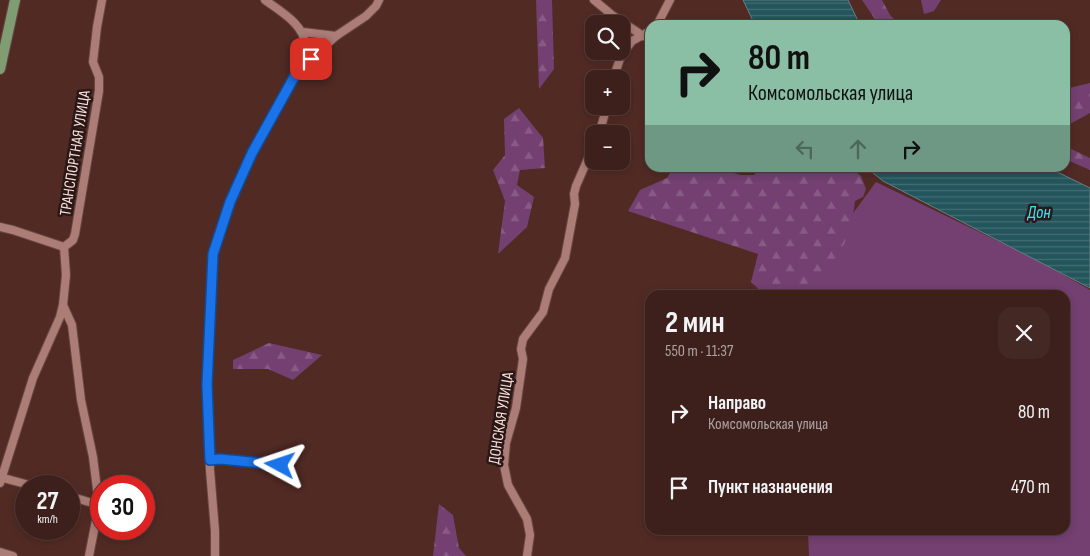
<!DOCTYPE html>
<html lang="ru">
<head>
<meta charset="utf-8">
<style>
  body { margin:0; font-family:"Sofia Sans Condensed",sans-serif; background:#442824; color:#f1f3f6; height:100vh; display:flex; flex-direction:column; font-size:19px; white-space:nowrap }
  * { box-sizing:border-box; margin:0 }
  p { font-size:16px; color:#ada3a3 }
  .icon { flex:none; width:28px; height:28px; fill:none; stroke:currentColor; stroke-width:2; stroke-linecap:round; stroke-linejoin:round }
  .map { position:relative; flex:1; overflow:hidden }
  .sheet { position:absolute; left:645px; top:290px; width:425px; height:245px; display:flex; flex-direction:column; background:#3d201b; border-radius:15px; box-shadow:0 2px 8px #0003,0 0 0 1px #563e3a }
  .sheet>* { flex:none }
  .guide { position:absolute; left:645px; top:20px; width:425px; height:152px; border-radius:15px; box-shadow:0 2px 8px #0003,0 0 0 1px #563e3a; background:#8abfa5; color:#111; overflow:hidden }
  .controls { position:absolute; left:585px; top:15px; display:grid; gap:10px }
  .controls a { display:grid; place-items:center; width:45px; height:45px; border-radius:10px; background:#3d201b; box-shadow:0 2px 8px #0003,0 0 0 1px #563e3a; font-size:25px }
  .speed { position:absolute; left:15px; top:475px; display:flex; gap:10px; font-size:25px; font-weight:700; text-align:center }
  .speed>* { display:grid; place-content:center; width:65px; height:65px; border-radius:50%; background:#3d201b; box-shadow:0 2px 8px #0003,0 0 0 1px #563e3a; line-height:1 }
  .speed small { font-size:12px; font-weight:400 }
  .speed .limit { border:8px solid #d22; background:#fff; color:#111 }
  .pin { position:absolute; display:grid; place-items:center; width:42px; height:42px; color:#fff; margin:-21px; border-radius:10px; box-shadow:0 2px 8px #0006 }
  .me { position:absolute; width:55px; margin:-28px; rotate:275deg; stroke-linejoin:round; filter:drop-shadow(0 0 4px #0008) }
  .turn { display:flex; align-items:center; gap:18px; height:105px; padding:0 20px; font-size:22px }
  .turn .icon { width:65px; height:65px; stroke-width:2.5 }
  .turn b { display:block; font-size:35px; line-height:42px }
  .lanes { display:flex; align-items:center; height:48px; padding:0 20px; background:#0003; justify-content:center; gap:25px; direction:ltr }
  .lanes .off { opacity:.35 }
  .round { display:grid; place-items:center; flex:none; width:52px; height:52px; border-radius:15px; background:#442824 }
  .headline { display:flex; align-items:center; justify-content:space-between; height:85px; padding:0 20px }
  h1 { font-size:30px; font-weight:700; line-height:38px }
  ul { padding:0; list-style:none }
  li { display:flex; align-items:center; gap:15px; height:75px; padding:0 20px }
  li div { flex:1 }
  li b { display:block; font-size:19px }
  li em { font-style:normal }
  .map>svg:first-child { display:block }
  .grass { fill:#734071 }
  .forest { fill:url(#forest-firs) }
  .water { fill:url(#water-rules); stroke:#647f83 }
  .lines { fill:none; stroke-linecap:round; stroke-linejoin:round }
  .minor-casing { stroke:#684743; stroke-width:10 }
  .major-casing { stroke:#684743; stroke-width:12 }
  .minor { stroke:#ab7d76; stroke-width:8 }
  .major { stroke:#7f9c73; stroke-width:10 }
  .route-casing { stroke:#114b97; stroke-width:12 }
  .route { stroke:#1a73e8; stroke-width:9 }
  .labels { text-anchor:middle; stroke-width:5; stroke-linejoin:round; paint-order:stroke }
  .street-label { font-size:16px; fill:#fbe1dd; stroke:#2a1816 }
  .water-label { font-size:18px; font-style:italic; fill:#3de1f8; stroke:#2a1816 }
</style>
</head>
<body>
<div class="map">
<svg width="1090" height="556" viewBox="0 0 1090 556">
  <defs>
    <pattern id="forest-firs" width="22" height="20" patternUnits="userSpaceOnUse" patternTransform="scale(1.25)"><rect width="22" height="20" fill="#734071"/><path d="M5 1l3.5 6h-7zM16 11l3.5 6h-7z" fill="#885b85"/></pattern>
    <pattern id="water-rules" width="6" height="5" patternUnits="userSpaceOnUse" patternTransform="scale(1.25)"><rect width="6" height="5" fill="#23555c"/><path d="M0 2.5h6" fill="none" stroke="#446d73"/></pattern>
  </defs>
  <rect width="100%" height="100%" fill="#512a24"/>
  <path class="grass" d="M876 182 1041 262 1090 290V556H809L808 530H1065V295H803V281Z"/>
  <path class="forest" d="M536 0H552L554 69 539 89Z
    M862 0H882L890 15 900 25H879Z
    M921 0H941L934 11 924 14Z
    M1090 83V113L1070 124 1065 120V89Z
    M519 108 543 138 545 168 520 170 517 185 534 197 527 227 498 254 505 201 493 170 505 155 504 119Z
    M1065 146 1090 158V170L1065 159Z
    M673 168H715L741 175H754L761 168H822L823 170 833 171 835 168H851L861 176 866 189 863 197 855 201C852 230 838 272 810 288 805 291 794 289 787 290L784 295H765L751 282 758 254 628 211 640 190 667 178Z
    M269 343 322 355 293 380 268 369H233V360Z
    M439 504 453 515 459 548 466 556H433Z"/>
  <path class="water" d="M743 0H848L860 25H755Z
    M867 168H1049L1090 188V288L883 181Z"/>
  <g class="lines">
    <defs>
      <path id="minor" d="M265 0C280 11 305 25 305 45 305 52 301 61 299 68
        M594 0 612 15 643 36
        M657 25 670 0
        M303 32 336 36
        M613 79 621 56 632 41 650 31
        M599 134 607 106
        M0 227 13 230 64 247
        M64 247 73 240 75 234 99 91V77L93 62 97 27 102 0
        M63 305 72 325 81 400 93 457 99 505 89 556
        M210 460 220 459 280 465
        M0 477 33 486
        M0 483 33 378 60 317 63 305 66 275 64 247
        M69 496 99 505
        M0 552 13 556
        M215 556V531L210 470 207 385 213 254 230 203 252 153 298 70 336 36 366 16 376 6 379 0
        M527 556 530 535 527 519 508 485 504 465 506 443 516 408 523 359 521 349 523 339 543 312 549 289 565 258 575 204 574 194 576 186 594 145"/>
      <path id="major" d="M0 69 15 0"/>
    </defs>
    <use href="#minor" class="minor-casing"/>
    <use href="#major" class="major-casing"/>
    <use href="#minor" class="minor"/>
    <use href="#major" class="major"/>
  </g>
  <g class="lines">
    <defs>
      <path id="route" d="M280 465 220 459 210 460 207 385 213 254 230 202 252 153 298 70 311 59"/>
    </defs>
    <use href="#route" class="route-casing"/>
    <use href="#route" class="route"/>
  </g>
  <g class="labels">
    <g class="street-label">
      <text transform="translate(74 153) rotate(-81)" y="6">ТРАНСПОРТНАЯ УЛИЦА</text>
      <text transform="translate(500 418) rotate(-81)" y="6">ДОНСКАЯ УЛИЦА</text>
    </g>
    <g class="water-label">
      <text x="1039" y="218">Дон</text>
    </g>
  </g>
</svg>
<div class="controls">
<a><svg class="icon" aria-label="search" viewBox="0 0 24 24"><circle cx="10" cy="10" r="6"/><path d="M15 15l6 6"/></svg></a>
<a>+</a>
<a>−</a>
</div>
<div class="speed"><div>27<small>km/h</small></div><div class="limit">30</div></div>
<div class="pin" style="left:311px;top:59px;background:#d93025"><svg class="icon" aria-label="arrive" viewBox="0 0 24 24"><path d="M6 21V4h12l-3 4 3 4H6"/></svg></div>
<svg class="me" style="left:280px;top:465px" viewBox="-20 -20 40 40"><path d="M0-17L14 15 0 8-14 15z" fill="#1a73e8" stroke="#fff" stroke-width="4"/></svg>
<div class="guide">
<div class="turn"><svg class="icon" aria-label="right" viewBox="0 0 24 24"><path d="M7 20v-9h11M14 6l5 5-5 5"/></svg><div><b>80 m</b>Комсомольская улица</div></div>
<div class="lanes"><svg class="icon off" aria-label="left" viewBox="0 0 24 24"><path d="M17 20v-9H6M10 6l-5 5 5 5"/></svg><svg class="icon off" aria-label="ahead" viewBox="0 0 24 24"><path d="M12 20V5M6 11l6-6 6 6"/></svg><svg class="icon" aria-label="right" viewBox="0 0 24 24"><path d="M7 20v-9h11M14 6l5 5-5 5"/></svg></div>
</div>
<section class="sheet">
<div class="headline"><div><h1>2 мин</h1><p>550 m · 11:37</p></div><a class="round"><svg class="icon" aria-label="close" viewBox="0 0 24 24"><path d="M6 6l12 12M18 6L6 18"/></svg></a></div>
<ul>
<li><svg class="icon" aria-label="right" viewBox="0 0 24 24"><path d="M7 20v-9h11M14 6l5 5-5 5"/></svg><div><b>Направо</b><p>Комсомольская улица</p></div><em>80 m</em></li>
<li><svg class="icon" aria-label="arrive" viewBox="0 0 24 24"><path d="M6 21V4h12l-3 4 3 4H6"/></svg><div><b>Пункт назначения</b></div><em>470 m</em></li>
</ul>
</section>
</div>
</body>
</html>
